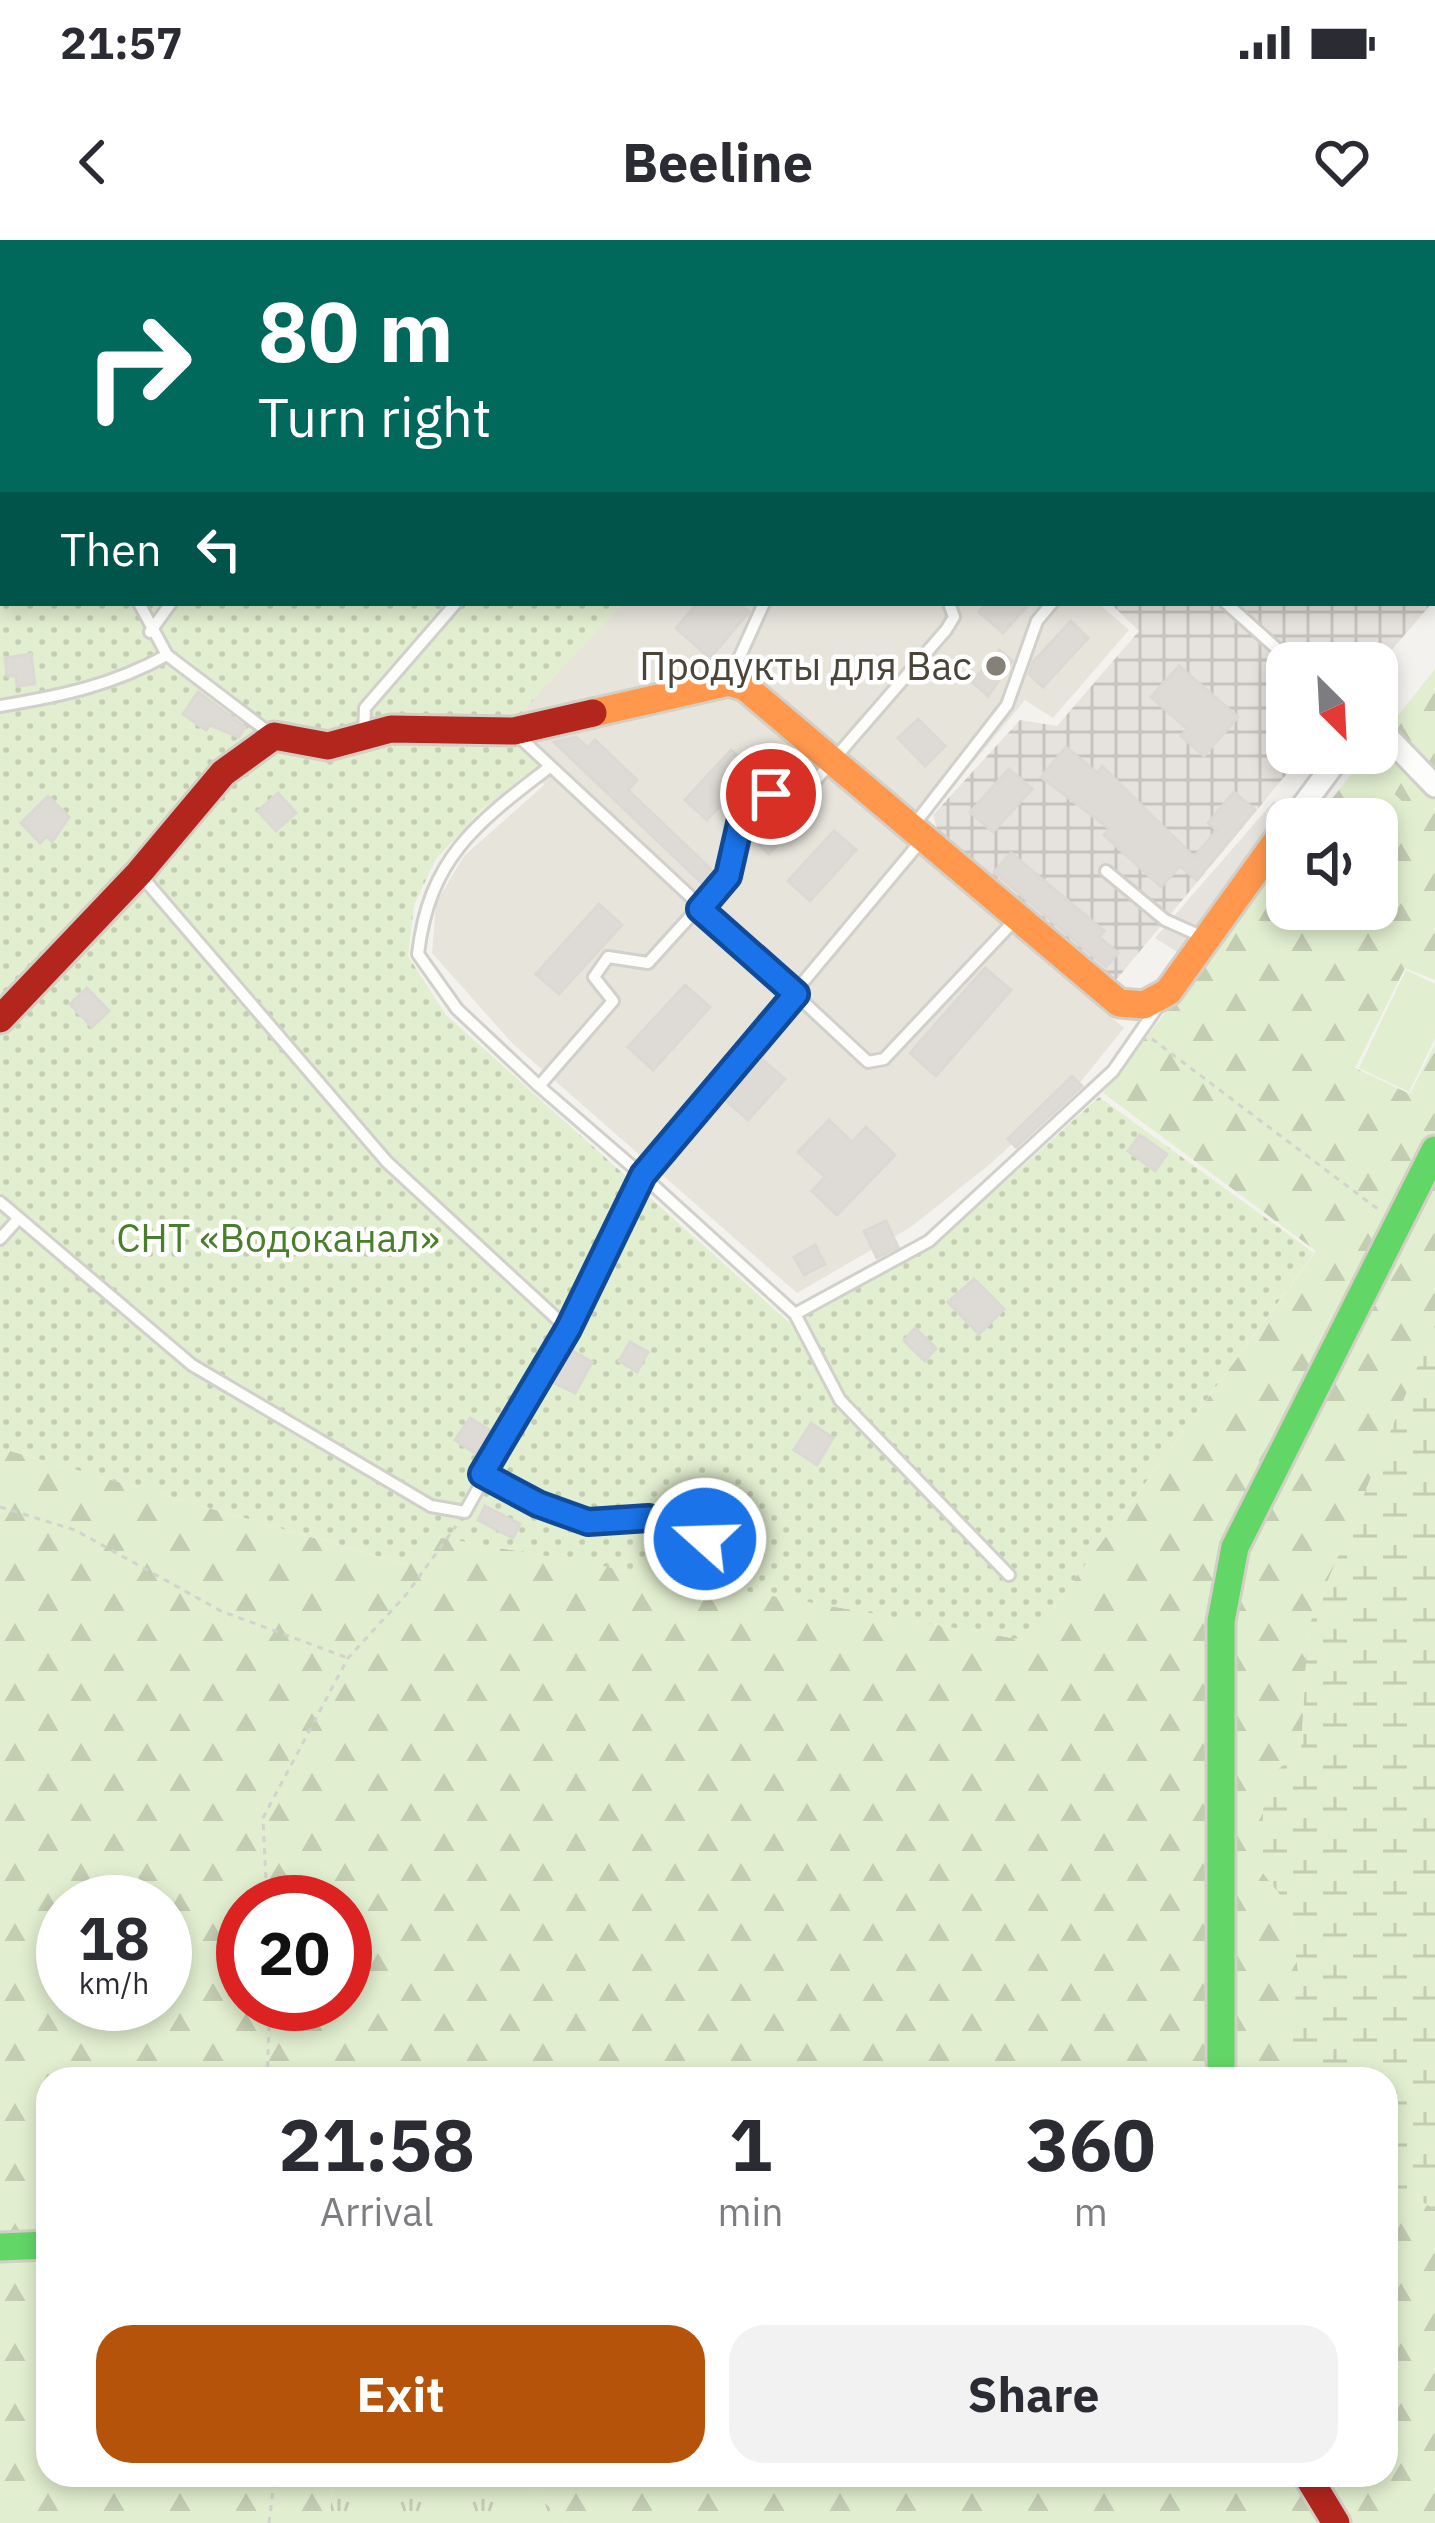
<!DOCTYPE html>
<html lang="en">
<head>
<meta charset="utf-8">
<style>
  body { margin:0; font-family:"IBM Plex Sans",sans-serif; background:#f2f2f3; color:#2b2b33; height:100vh; display:flex; flex-direction:column; font-size:45px; white-space:nowrap }
  * { box-sizing:border-box; margin:0 }
  p { font-size:39px; color:#7c7c81 }
  .icon { flex:none; width:66px; height:66px; fill:none; stroke:currentColor; stroke-width:2; stroke-linecap:round; stroke-linejoin:round }
  .map { position:relative; flex:1; overflow:hidden }
  .sheet { position:absolute; left:36px; top:1827px; width:1362px; height:420px; display:flex; flex-direction:column; background:#fff; border-radius:36px; box-shadow:0 6px 18px #0003 }
  .sheet>* { flex:none }
  .banner { position:absolute; left:0px; top:0px; width:1437px; height:366px; box-shadow:0 6px 18px #0003; background:#00695c; color:#fff; overflow:hidden }
  .needle { width:78px; rotate:156deg }
  .buttons { position:absolute; left:1266px; top:402px; display:grid; gap:24px }
  .buttons a { display:grid; place-items:center; width:132px; height:132px; border-radius:24px; background:#fff; box-shadow:0 6px 18px #0003; font-size:60px }
  .speed { position:absolute; left:36px; top:1635px; display:flex; gap:24px; font-size:60px; font-weight:700; text-align:center }
  .speed>* { display:grid; place-content:center; width:156px; height:156px; border-radius:50%; background:#fff; box-shadow:0 6px 18px #0003; line-height:1 }
  .speed small { font-size:30px; font-weight:400 }
  .speed .limit { border:18px solid #d22; background:#fff; color:#111 }
  .pin { position:absolute; display:grid; place-items:center; width:102px; height:102px; color:#fff; margin:-51px; border:6px solid #fff; border-radius:50%; box-shadow:0 3px 12px #0007 }
  .me { position:absolute; width:132px; margin:-66px; rotate:290deg; stroke-linejoin:round; filter:drop-shadow(0 0 9px #0008) }
  .turn { display:flex; align-items:center; gap:42px; height:252px; padding:0 60px; font-size:54px }
  .turn .icon { width:156px; height:156px; stroke-width:2.5 }
  .turn b { display:block; font-size:84px; line-height:102px }
  .then { display:flex; align-items:center; height:114px; padding:0 60px; background:#0003; gap:24px; font-size:45px }
  .eta { display:flex; justify-content:space-evenly; align-items:center; height:204px; text-align:center }
  .eta b { font-size:72px; font-weight:700; line-height:84px }
  .primary-button { display:flex; gap:24px; margin-top:auto; padding:24px 60px }
  .primary-button a { flex:1; height:138px; border-radius:36px; background:#b45309; color:#fff; font-size:48px; font-weight:700; line-height:138px; text-align:center }
  .primary-button a+a { background:#f2f2f3; color:#2b2b33 }
  .status { display:flex; justify-content:space-between; align-items:center; height:84px; padding:0 60px; background:#fff; direction:ltr }
  .status svg { height:33px; fill:currentColor }
  header { display:flex; justify-content:space-between; align-items:center; height:156px; padding:0 60px; background:#fff; font-size:54px; font-weight:700 }
  .map>svg:first-child { display:block }
  .residential { fill:#e7e4dc }
  .industrial { fill:url(#industrial-grid) }
  .grass { fill:url(#grass-tufts) }
  .forest { fill:url(#forest-firs); fill-rule:evenodd }
  .wetland { fill:url(#wetland-marsh) }
  .park { fill:#e1eecf }
  .garden { fill:url(#garden-dots) }
  .parking { fill:#e6e3df }
  .building { fill:#dedbd6; stroke:#dcd9d4; stroke-width:3 }
  .lines { fill:none; stroke-linecap:round; stroke-linejoin:round }
  .lane-casing { stroke:#d2d0cb; stroke-width:16 }
  .street-casing { stroke:#d2d0cb; stroke-width:27 }
  .fast-casing { stroke:#d3cfc5; stroke-width:33 }
  .slow-casing { stroke:#d3cfc5; stroke-width:33 }
  .jam-casing { stroke:#d3cfc5; stroke-width:33 }
  .path { stroke:#d3d2cc; stroke-width:3; stroke-dasharray:6 6; stroke-linecap:butt }
  .lane { stroke:#fdfdfc; stroke-width:10 }
  .street { stroke:#fdfdfc; stroke-width:21 }
  .fast { stroke:#63d668; stroke-width:27 }
  .slow { stroke:#ff974d; stroke-width:27 }
  .jam { stroke:#b3261e; stroke-width:27 }
  .route-casing { stroke:#114b97; stroke-width:30 }
  .route { stroke:#1a73e8; stroke-width:21 }
  .poi-dot { fill:#868178; stroke:#fff; stroke-width:4.5 }
  .labels { text-anchor:middle; stroke-width:9; stroke-linejoin:round; paint-order:stroke }
  .poi-label { font-size:39px; fill:#4b4439; stroke:#fff; text-anchor:end }
  .park-label { font-size:39px; fill:#4a7f2a; stroke:#fff }
</style>
</head>
<body>
<div class="status"><b>21:57</b><svg viewBox="0 0 49 12"><path d="M0 12V9h3v3zM5 12V6h3v6zM10 12V3h3v9zM15 12V0h3v12zM26 1h20v11H26zM47 4h2v5h-2z"/></svg></div>
<header><svg class="icon" aria-label="back" viewBox="0 0 24 24"><path d="M15 5l-7 7 7 7"/></svg>Beeline<svg class="icon" aria-label="heart" viewBox="0 0 24 24"><path d="M12 20l-8-8c-3-5 5-10 8-4 3-6 11-1 8 4z"/></svg></header>
<div class="map">
<svg width="1435" height="2283" viewBox="0 0 1435 2283">
  <defs>
    <pattern id="industrial-grid" width="8" height="8" patternUnits="userSpaceOnUse" patternTransform="scale(3)"><rect width="8" height="8" fill="#e6e2de"/><path d="M0 4h8M4 0v8" fill="none" stroke="#c7c3bf"/></pattern>
    <pattern id="grass-tufts" width="24" height="20" patternUnits="userSpaceOnUse" patternTransform="scale(3)"><rect width="24" height="20" fill="#e1eecf"/><path d="M3 7l-1-3M5 7V3M7 7l1-3M15 17l-1-3M17 17v-4M19 17l1-3" fill="none" stroke="#c3cdb2"/></pattern>
    <pattern id="forest-firs" width="22" height="20" patternUnits="userSpaceOnUse" patternTransform="scale(3)"><rect width="22" height="20" fill="#e1eecf"/><path d="M5 1l3.5 6h-7zM16 11l3.5 6h-7z" fill="#c3cdb2"/></pattern>
    <pattern id="wetland-marsh" width="20" height="14" patternUnits="userSpaceOnUse" patternTransform="scale(3)"><rect width="20" height="14" fill="#e1eecf"/><path d="M1 5h8M5 5V1M11 12h8M15 12V8" fill="none" stroke="#c3cdb2"/></pattern>
    <pattern id="garden-dots" width="8" height="8" patternUnits="userSpaceOnUse" patternTransform="scale(3)"><rect width="8" height="8" fill="#e1eecf"/><path d="M2 2h.1M6 6h.1" fill="none" stroke="#c3cdb2" stroke-width="1.8" stroke-linecap="round"/></pattern>
  </defs>
  <rect width="100%" height="100%" fill="#f4f2ee"/>
  <path class="residential" d="M623 363H1098L1129 390 1053 478 1025 460 906 603 1124 788 1078 845 990 924 911 987 797 1053 513 804 432 713 436 663 464 616 544 545 521 472Z"/>
  <path class="industrial" d="M683 0H1114L1117 3H686Z
    M1110 363H1432L1377 427 1287 423V513H1304L1116 740 938 592 933 575 1020 480 1057 486 1139 391Z"/>
  <path class="grass" d="M334 2235H523L538 2257 568 2283H329Z"/>
  <path class="forest" d="M1113 0H1425L1428 3H1116Z
    M1435 429V740L1405 728 1355 828 1410 854 1435 804V1085L1308 1388 1301 1512 1260 1629 1290 1668 1298 1731 1287 1839H48V2235H334L329 2283H0V1208L408 1325 432 1296 1029 1401 1316 1011 1103 853 1287 616V669H1377V579H1316L1368 513H1377V502ZM63 1662H165V1764H63ZM243 1662H345V1764H243Z
    M1386 1942 1435 1969V2283H568L538 2257 523 2235H1386Z"/>
  <path class="wetland" d="M1435 1085V1969L1386 1942V1839H1287L1298 1731 1290 1668 1260 1629 1265 1539 1301 1512 1308 1388Z"/>
  <path class="park" d="M1371 532 1419 577 1389 609 1377 598V579H1357L1341 564Z
    M1406 730 1435 744V798L1409 852 1359 828Z"/>
  <path class="garden" d="M0 0 681 3H3V363H623L522 472 539 527 482 569 436 619 414 665 408 716 446 775 790 1083 935 1006 1099 857 1314 1013 1029 1401 432 1296 409 1325 0 1208Z"/>
  <path class="parking" d="M1274 561 1294 578 1191 721 1155 698Z"/>
  <path class="building" d="M698 363H739L749 372 710 418 676 388Z
    M987 363H1030L1003 393 979 372Z
    M1071 381 1088 398 1043 447 1029 434 1033 422Z
    M1000 410 1012 421 988 456 972 442Z
    M31 414 35 444 17 446 16 436H7L5 418Z
    M1179 426 1238 477 1204 516 1181 496 1187 489 1151 457Z
    M198 452 245 487 239 497 210 485 206 490 183 474Z
    M918 479 945 506 925 526 898 498Z
    M576 497 588 508 595 500 637 540 628 550 716 634 705 646 554 502Z
    M1066 507 1097 533 1102 526 1194 617 1217 590 1208 583 1234 552 1255 570 1197 640 1180 626 1161 647 1104 595 1110 589 1041 537Z
    M731 510 753 530 707 580 685 560Z
    M1009 529 1032 549 993 592 970 572Z
    M278 553 296 573 276 591 258 571Z
    M48 556 69 577 52 602 47 596 40 603 21 583Z
    M787 565 810 569 769 614 754 600Z
    M834 591 856 610 810 661 788 641Z
    M1011 613 1104 691 1099 697 1118 713 1106 727 994 632Z
    M599 664 622 685 559 754 536 734Z
    M985 728 1011 750 936 836 910 813Z
    M685 745 710 767 653 830 628 807Z
    M87 748 109 771 92 787 70 764Z
    M758 816 785 839 748 880 722 857Z
    M1072 836 1082 846 1016 907 1008 899Z
    M829 880 852 902 866 887 895 915 837 975 812 951 825 937 798 912Z
    M1140 895 1167 914 1155 931 1128 911Z
    M886 981 898 1007 877 1018 864 991Z
    M815 1005 825 1024 804 1035 794 1017Z
    M974 1039 1004 1069 979 1094 948 1062Z
    M915 1088 936 1108 925 1121 904 1101Z
    M630 1102 648 1112 637 1132 619 1121Z
    M571 1110 592 1122 575 1153 553 1142Z
    M470 1178 491 1191 476 1214 455 1200Z
    M811 1183 833 1198 817 1225 794 1210Z
    M485 1266 520 1284 513 1298 478 1280Z"/>
  <g class="lines">
    <defs>
      <path id="lane" d="M231 0 235 3
        M138 3V0
        M298 3 300 0
        M446 3 449 0
        M139 363 167 415
        M1226 363 1293 423
        M150 392 171 363
        M730 438 764 363
        M0 466C61 456 113 445 167 415L271 494
        M364 493 365 468 456 363
        M516 494 868 822 884 819 1015 680
        M913 586 1007 465 1037 381 1052 363
        M921 601 642 935 539 846 613 761 594 737 608 717 648 723 727 636 741 579 771 554 802 556 946 390 954 377 949 363
        M1106 631 1165 680 1203 697
        M143 638 387 922 568 1089
        M539 846 457 769 418 714C429 619 475 584 547 529
        M0 962 192 1125 431 1266 465 1272 568 1089 642 935 795 1074 929 1001 1113 831 1156 769
        M0 999 19 978
        M795 1074 840 1160 1009 1335
        M482 1234 538 1265 588 1282 648 1278 705 1299"/>
      <path id="street" d="M1377 486 1435 546
        M1293 579 1342 513"/>
      <path id="fast" d="M1221 1839V1381L1235 1307 1435 910
        M0 2007 48 2005"/>
      <path id="slow" d="M593 473 729 442 745 447 1119 763 1144 765 1168 752 1287 587"/>
      <path id="jam" d="M0 779 139 633 223 533 274 496 328 506 391 489 514 491 593 473
        M1307 2235 1336 2283"/>
    </defs>
    <use href="#lane" class="lane-casing"/>
    <use href="#street" class="street-casing"/>
    <use href="#fast" class="fast-casing"/>
    <use href="#slow" class="slow-casing"/>
    <use href="#jam" class="jam-casing"/>
    <path class="path" d="M1161 0 1165 3
      M1284 3 1286 0
      M1152 799 1379 970
      M0 1267 75 1290 221 1371 348 1418
      M267 1662 263 1578 348 1418 405 1356 456 1286
      M267 1839 270 1764
      M269 2283 275 2235"/>
    <use href="#lane" class="lane"/>
    <use href="#street" class="street"/>
    <use href="#fast" class="fast"/>
    <use href="#slow" class="slow"/>
    <use href="#jam" class="jam"/>
  </g>
  <g class="lines">
    <defs>
      <path id="route" d="M705 1299 649 1278 588 1282 538 1264 482 1234 568 1089 643 935 796 754 700 669 728 636 741 579 771 554"/>
    </defs>
    <use href="#route" class="route-casing"/>
    <use href="#route" class="route"/>
  </g>
  <circle class="poi-dot" cx="996" cy="426" r="12"/>
  <g class="labels">
    <g class="poi-label">
      <text x="972" y="440">Продукты для Вас</text>
    </g>
    <g class="park-label">
      <text x="278" y="1012">СНТ «Водоканал»</text>
    </g>
  </g>
</svg>
<div class="buttons">
<a><svg class="needle" viewBox="-14 -14 28 28"><path d="M0-13l5 13h-10z" fill="#e53935"/><path d="M0 13l5-13h-10z" fill="#7c7c81"/></svg></a>
<a><svg class="icon" aria-label="sound" viewBox="0 0 24 24"><path d="M4 9h4l5-4v14l-5-4H4zM17 9q2 3 0 6"/></svg></a>
</div>
<div class="speed"><div>18<small>km/h</small></div><div class="limit">20</div></div>
<div class="pin" style="left:771px;top:554px;background:#d93025"><svg class="icon" aria-label="arrive" viewBox="0 0 24 24"><path d="M6 21V4h12l-3 4 3 4H6"/></svg></div>
<svg class="me" style="left:705px;top:1299px" viewBox="-20 -20 40 40"><circle r="17" fill="#1a73e8" stroke="#fff" stroke-width="3"/><path d="M0-11L8 9 0 5-8 9z" fill="#fff"/></svg>
<div class="banner">
<div class="turn"><svg class="icon" aria-label="right" viewBox="0 0 24 24"><path d="M7 20v-9h11M14 6l5 5-5 5"/></svg><div><b>80 m</b>Turn right</div></div>
<div class="then">Then<svg class="icon" aria-label="left" viewBox="0 0 24 24"><path d="M17 20v-9H6M10 6l-5 5 5 5"/></svg></div>
</div>
<section class="sheet">
<div class="eta">
<div><b>21:58</b><p>Arrival</p></div>
<div><b>1</b><p>min</p></div>
<div><b>360</b><p>m</p></div>
</div>
<div class="primary-button"><a>Exit</a><a>Share</a></div>
</section>
</div>
</body>
</html>
